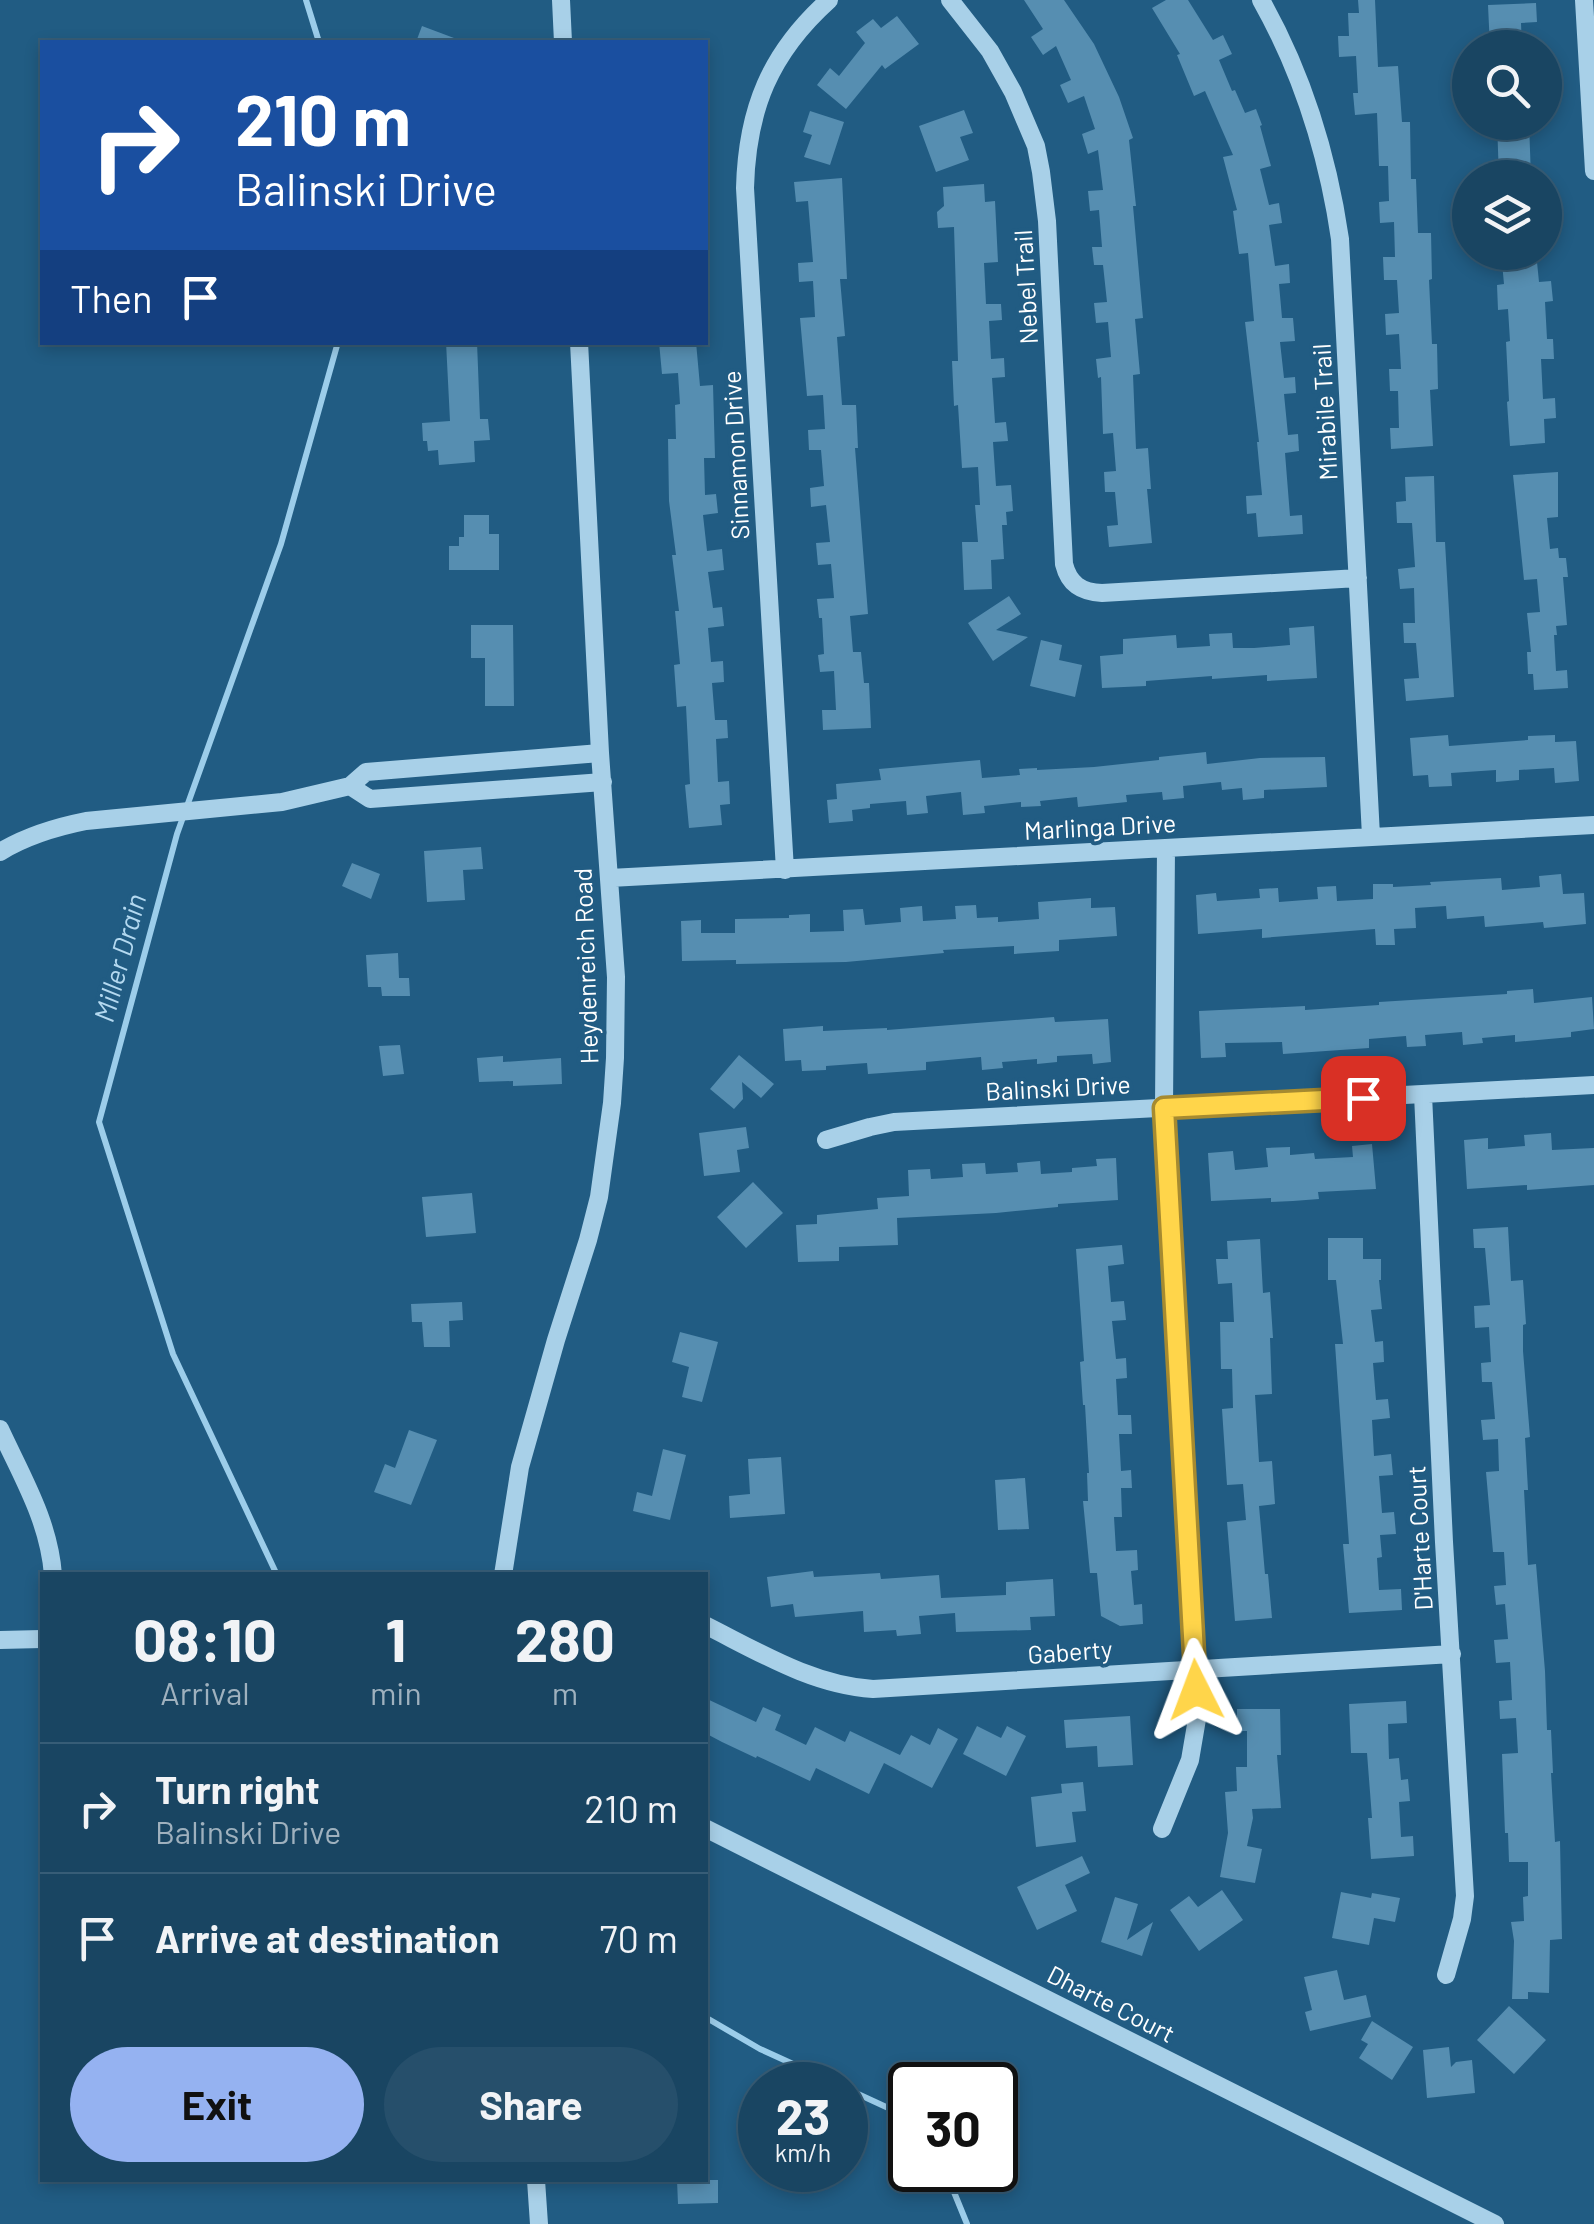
<!DOCTYPE html>
<html lang="en">
<head>
<meta charset="utf-8">
<style>
  body { margin:0; font-family:Barlow,sans-serif; background:#264f6b; color:#f1f3f6; height:100vh; display:flex; flex-direction:column; font-size:38px; white-space:nowrap }
  * { box-sizing:border-box; margin:0 }
  p { font-size:32px; color:#9fb1be }
  .icon { flex:none; width:55px; height:55px; fill:none; stroke:currentColor; stroke-width:2; stroke-linecap:round; stroke-linejoin:round }
  .map { position:relative; flex:1; overflow:hidden }
  .drawer { position:absolute; left:40px; top:1572px; width:668px; height:610px; display:flex; flex-direction:column; background:#194562; border-radius:0px; box-shadow:0 5px 15px #0003,0 0 0 2px #375d77 }
  .drawer>* { flex:none }
  .hud { position:absolute; left:40px; top:40px; width:668px; height:305px; border-radius:0px; box-shadow:0 5px 15px #0003,0 0 0 2px #375d77; background:#1a4fa0; color:#fff; overflow:hidden }
  .controls { position:absolute; left:1452px; top:30px; display:grid; gap:20px }
  .controls a { display:grid; place-items:center; width:110px; height:110px; border-radius:50%; background:#194562; box-shadow:0 5px 15px #0003,0 0 0 2px #375d77; font-size:50px }
  .speed { position:absolute; left:738px; top:2062px; display:flex; gap:20px; font-size:50px; font-weight:700; text-align:center }
  .speed>* { display:grid; place-content:center; width:130px; height:130px; border-radius:50%; background:#194562; box-shadow:0 5px 15px #0003,0 0 0 2px #375d77; line-height:1 }
  .speed small { font-size:25px; font-weight:400 }
  .speed .limit { border:5px solid #111; border-radius:15px; background:#fff; color:#111 }
  .pin { position:absolute; display:grid; place-items:center; width:85px; height:85px; color:#fff; margin:-42px; border-radius:20px; box-shadow:0 5px 15px #0006 }
  .me { position:absolute; width:110px; margin:-55px; rotate:357deg; stroke-linejoin:round; filter:drop-shadow(0 0 8px #0008) }
  .turn { display:flex; align-items:center; gap:35px; height:210px; padding:0 30px; font-size:45px }
  .turn .icon { width:130px; height:130px; stroke-width:2.5 }
  .turn b { display:block; font-size:70px; line-height:85px }
  .then { display:flex; align-items:center; height:95px; padding:0 30px; background:#0003; gap:20px; font-size:38px }
  .eta { display:flex; justify-content:space-evenly; align-items:center; height:170px; text-align:center }
  .eta b { font-size:60px; font-weight:700; line-height:70px }
  .primary-button { display:flex; gap:20px; margin-top:auto; padding:20px 30px }
  .primary-button a { flex:1; height:115px; border-radius:60px; background:#95b2f1; color:#111; font-size:40px; font-weight:700; line-height:115px; text-align:center }
  .primary-button a+a { background:#264f6b; color:#f1f3f6 }
  ul { padding:0; list-style:none }
  li { display:flex; align-items:center; gap:30px; height:130px; padding:0 30px; border-top:2px solid #375d77 }
  li div { flex:1 }
  li b { display:block; font-size:38px }
  li em { font-style:normal }
  .map>svg:first-child { display:block }
  .lines { fill:none; stroke-linecap:round; stroke-linejoin:round }
  .stream { stroke:#9ccdea; stroke-width:6 }
  .building { fill:#568eb1 }
  .minor { stroke:#a8d0e8; stroke-width:18 }
  .route-casing { stroke:#a68a30; stroke-width:25 }
  .route { stroke:#ffd54a; stroke-width:18 }
  .labels { text-anchor:middle; stroke-width:8; stroke-linejoin:round; paint-order:stroke }
  .street-label { font-size:25px; fill:#fff; stroke:#215c83 }
  .water-label { font-size:28px; font-style:italic; fill:#b4d9f0; stroke:#215c83 }
</style>
</head>
<body>
<div class="map">
<svg width="1594" height="2224" viewBox="0 0 1594 2224">
  <rect width="100%" height="100%" fill="#215c83"/>
  <g class="lines">
    <path class="stream" d="M306 0 319 42
      M277 1575 173 1354 99 1122 177 834 281 544 338 342
      M705 2017 760 2049 839 2085
      M845 2088 910 2118
      M945 2170 967 2224"/>
  </g>
  <path class="building" d="M1024 0H1064L1094 44 1119 97 1133 138 1129 140 1136 206H1133L1143 318 1135 319 1140 374 1133 375 1136 449 1148 448 1151 489H1147L1152 543 1109 547 1107 526 1118 525 1115 492H1105L1104 472 1116 471 1113 433 1103 434 1101 377 1098 378 1096 359 1111 357 1108 322 1096 323 1094 303 1107 302 1103 265H1094L1092 247H1102L1099 210 1090 211 1088 191 1103 190 1098 150 1088 154 1082 134 1095 129 1084 96 1068 103 1060 85 1071 80 1056 46 1043 55 1031 37 1043 29Z
    M1166 0H1188L1213 40 1223 35 1232 54 1219 60 1232 91 1235 90 1245 113 1256 109 1262 125 1260 126 1271 166 1260 169 1269 205 1279 203 1282 223 1269 225 1275 266 1289 264 1290 283 1279 284 1282 318H1293L1295 341 1280 342 1284 378 1295 377 1296 393 1284 394 1288 435 1298 434 1299 451 1285 453 1290 516 1302 515 1303 534 1258 537 1256 513 1247 514 1246 496 1262 495 1257 442H1259L1245 322 1254 321 1248 253 1239 254 1233 211 1237 210 1223 157 1233 155 1205 91 1194 96 1177 55 1180 54 1152 8Z
    M1358 0H1375L1378 67 1398 66 1402 122H1410L1411 179H1416L1418 233H1431L1432 279 1429 280 1432 344H1437L1438 389 1430 390 1433 446 1391 449 1390 428H1399L1398 391H1390L1389 369H1401L1399 334 1386 335 1385 314 1399 313 1397 280H1384L1383 257H1395L1394 222 1380 223 1379 202 1389 201 1388 166H1379L1377 113 1355 115 1353 93H1358L1356 56 1339 57 1338 36H1349L1348 13H1359Z
    M1536 3 1537 22 1521 23 1522 48H1490L1488 5Z
    M897 16 919 44 885 69 882 65 846 109 817 85 830 68 839 76 865 43 856 32 873 19 881 28Z
    M422 26 462 41V42H416Z
    M964 110 973 133 960 137 969 160 936 172 919 126Z
    M810 111 844 122 830 165 804 157 812 135 803 132Z
    M1497 122H1529L1531 178H1499Z
    M842 178 847 279H840L845 336 837 337 842 405H856L858 448H855L868 614 850 616 853 652H861L864 683H869L871 728 823 730 822 710H836L834 671 820 672 818 655 824 654 822 618H819L817 599 834 598 831 564 818 565 816 543 830 542 826 505 811 507 810 488 824 486 821 450H809L808 430 825 429 823 395 807 396 800 318 815 317 813 281 799 282 798 263 813 262 808 201 796 202 794 182Z
    M984 184 985 202 995 201 998 262 984 263 986 304H1001L1002 320 989 321 991 359 1004 358 1005 377 992 378 995 423 1006 422 1008 441 993 442 996 486 1011 485 1013 511 1006 512 1007 525H1002L1004 559 991 560 992 589 964 590 962 542H978L975 505H980L978 467 962 468 958 405 954 406 952 361H958L954 227 938 228 937 212 944 206 943 187Z
    M1501 252H1536L1539 282 1551 281 1553 301 1545 302 1547 339H1553L1554 359H1541L1543 399 1555 398 1556 418 1544 419 1545 443 1510 446 1507 402 1509 401 1506 342 1510 341 1508 309 1498 310 1497 285 1504 284Z
    M446 342H477L480 419H488L490 440 474 441 475 462 439 465 438 450 428 451 427 441H423L422 423 450 421Z
    M659 342H696L700 386 713 385 715 458H704L705 495 716 494 718 513 703 515 707 551 722 549 724 570 708 572 713 608 722 607 724 626 708 628 711 662 723 661 724 682 712 683 715 720H727L728 738 716 739 718 782 729 781 730 804 720 805 722 825 689 828 685 785 690 784 686 706 677 707 674 665 680 664 675 611H679L672 555H676L669 501 668 439H676L675 405 680 404 678 373 662 374Z
    M1558 472V517L1547 518 1550 549 1558 548 1559 558H1566L1568 577H1563L1567 625 1556 626 1557 635H1554L1556 671 1567 670 1568 688 1534 690 1533 674H1528L1527 652H1531L1527 613 1540 612 1537 579 1524 580 1513 475Z
    M1434 476 1436 542H1445L1454 697 1406 701 1404 679 1419 678 1416 643H1404L1403 623H1415L1414 588 1400 589 1398 569 1415 567 1412 523H1397L1396 502 1406 501 1405 477Z
    M464 515H489V534H499V570H449V546H459V537H464Z
    M1009 596 1021 614 996 630 1028 637 993 661 968 623Z
    M471 625H513L514 706H485V658H471Z
    M1314 626 1317 678 1267 681V675L1212 679V676L1146 681V686L1102 688 1100 656 1123 654V639L1176 635 1177 648 1210 646 1209 634 1232 633 1233 648H1254L1290 645 1289 628Z
    M1041 640 1062 645 1059 660 1082 665 1075 697 1030 686Z
    M1448 735 1449 746 1528 740V736L1555 735V742L1576 741 1579 781 1555 783 1554 768 1519 770V780L1496 782V770L1451 773 1452 786 1429 787 1428 775 1413 776 1410 738Z
    M1206 752 1207 764 1260 758 1325 757 1327 787 1264 790V798L1243 800 1242 788 1222 790 1221 782 1183 786 1184 798 1163 800 1162 792 1126 795 1127 802 1078 807 1077 797 1040 801 1041 806 1021 807V802L984 806 985 813 963 815 961 792 926 796 928 813 907 815 906 801 870 804V808L852 810 853 821 829 823 827 800 837 799 836 784 881 780 879 769 980 760 982 778 1020 775 1019 769 1037 768V770L1094 767 1159 760V757Z
    M481 847 483 869 463 870 465 900 427 902 424 851Z
    M352 863 380 874 371 899 342 886Z
    M1561 874 1563 894 1584 893 1586 924 1544 928 1543 922 1485 927 1484 916 1447 919 1446 906 1415 908 1416 928 1394 929 1395 945H1376L1375 929 1262 938V929L1198 934 1196 895 1216 893 1217 901 1260 898 1259 889 1278 888 1279 902 1318 899 1317 887 1336 886 1337 901 1373 899V884H1393V887L1431 885 1430 882 1501 878 1502 890 1540 887 1539 876Z
    M1091 898V908L1115 907 1117 936 1059 940V951L1014 954V946L943 950 944 953 846 962 736 964V960L682 961 681 921 701 920V933H735V919L789 918V915L810 914V932L844 931 843 910 863 909 865 925 901 922 900 908 922 906 923 921 956 919 955 906 976 905 977 918 998 917V922L1039 919 1038 902Z
    M398 953 399 978H409L410 996H382L381 987H368L366 955Z
    M1533 989 1534 1003 1592 997 1594 1029 1571 1032V1037L1515 1042V1035L1482 1038 1483 1043 1463 1045 1462 1032 1425 1035 1426 1046 1407 1047 1406 1036 1369 1039V1048L1283 1054 1282 1042 1225 1043 1226 1057 1201 1058 1199 1011 1305 1006V1010L1379 1005V1002L1507 994V991Z
    M1054 1017 1055 1022 1108 1019 1111 1062 1093 1064 1092 1054 1057 1056V1062L1037 1064V1059L1002 1062 1003 1068 982 1070 981 1057 926 1062V1070L868 1074 867 1063 826 1066V1070L802 1071 801 1060 785 1061 783 1029 823 1026V1031L887 1028V1030Z
    M400 1045 404 1074 383 1076 379 1046Z
    M739 1055 774 1084 761 1098 742 1082 743 1099 734 1109 710 1089Z
    M503 1056V1062L561 1058 562 1084 513 1086V1081L479 1082 477 1058Z
    M746 1127 749 1148 737 1150 740 1172 704 1176 699 1133Z
    M1551 1133 1552 1150 1594 1148V1185L1527 1190V1185L1467 1189 1464 1140 1488 1138V1149L1525 1146 1524 1135Z
    M1372 1144 1376 1189 1318 1192 1319 1199 1293 1201 1271 1202V1198L1211 1201 1208 1153 1233 1151 1235 1170 1268 1167 1266 1148 1290 1147V1155L1314 1153 1315 1159 1353 1157 1352 1146Z
    M1116 1158 1118 1200 1058 1204V1207L996 1213 897 1218 898 1245 839 1247V1261L798 1262 796 1225 817 1224V1215L878 1209 877 1198 909 1196 908 1170 930 1169 931 1179 963 1177 962 1164 985 1163 986 1174 1018 1172 1017 1163 1040 1161 1041 1174 1072 1172V1168L1097 1166 1096 1159Z
    M753 1182 783 1213 746 1248 717 1217Z
    M472 1193 476 1233 426 1237 422 1197Z
    M1508 1227 1511 1281 1523 1280 1526 1324 1523 1325V1351L1530 1437 1525 1438 1528 1490H1524L1528 1565 1536 1564 1545 1671 1547 1730H1551L1553 1773H1551L1555 1842 1560 1841 1562 1939 1550 1940 1549 1993 1528 1992V1999H1512L1514 1941 1511 1922 1524 1921 1523 1897 1528 1896V1862H1509L1508 1833H1505L1502 1754 1518 1753 1516 1718 1500 1719 1499 1701 1512 1700 1510 1662 1496 1663 1494 1640 1508 1639 1505 1604 1496 1605 1494 1586 1506 1585 1504 1552H1493L1486 1472 1499 1471 1498 1439 1483 1440 1481 1420 1495 1419 1492 1382H1482L1481 1363 1491 1362 1489 1327 1475 1328 1474 1306 1490 1305 1485 1248H1474L1473 1229Z
    M1328 1238H1363V1259H1381V1280H1379L1382 1309 1371 1310 1375 1342 1383 1341 1384 1362 1373 1363 1376 1400 1388 1399 1390 1418 1372 1420 1374 1456 1391 1454 1393 1475 1379 1476 1382 1513 1394 1512 1396 1534 1380 1535 1382 1557 1377 1558 1379 1590 1401 1589 1402 1610 1349 1613 1343 1544H1349L1335 1344H1343L1336 1280H1328Z
    M1260 1239 1263 1293 1270 1292 1273 1338H1270L1272 1394 1255 1395 1259 1462 1272 1461 1275 1504 1259 1506 1265 1574H1268L1272 1618 1235 1621 1227 1522 1246 1520 1243 1484 1227 1485 1222 1409 1233 1408 1232 1369H1221L1220 1322H1234L1232 1283 1218 1284 1216 1259H1228L1227 1241Z
    M1122 1245 1124 1264 1108 1266 1111 1302 1124 1301 1126 1320 1112 1321 1116 1359 1126 1358 1127 1378 1116 1379 1118 1415H1131L1132 1434H1119L1121 1471 1131 1470 1132 1488H1121L1122 1517H1114L1116 1551 1137 1550 1138 1570 1131 1571 1134 1605 1142 1604 1143 1624 1120 1626 1101 1616 1097 1573H1090L1083 1501H1088L1087 1473H1089L1085 1405H1083L1080 1362 1084 1361 1076 1249Z
    M462 1302 463 1320 449 1321 450 1347H424L422 1322H412L411 1304Z
    M680 1332 718 1342 702 1402 682 1397 689 1367 672 1362Z
    M409 1430 437 1440 411 1505 374 1492 385 1464 395 1468Z
    M663 1449 686 1455 670 1520 633 1511 637 1492 652 1496Z
    M781 1457 785 1514 730 1518 729 1496 750 1494 748 1459Z
    M1025 1478 1029 1529 998 1530 995 1480Z
    M813 1571 814 1577 880 1573 881 1579 939 1575 941 1598 1006 1595V1582L1053 1579 1055 1616 1030 1617 1031 1630 956 1632 955 1613 919 1616 921 1634 897 1636 896 1630 864 1632 863 1611 795 1617 793 1604 771 1607 767 1577Z
    M705 1698 756 1722 763 1707 781 1715 775 1730 806 1745 815 1727 845 1742 850 1731 900 1755 911 1735 930 1745 938 1728 958 1739 932 1788 884 1763 869 1794 816 1768 810 1781 757 1756 756 1758 722 1742 705 1733Z
    M1406 1701 1407 1723 1388 1724 1389 1759 1399 1758 1401 1780 1408 1779 1410 1801 1399 1802 1401 1837 1413 1836 1414 1856 1371 1859 1368 1818H1372L1367 1753H1351L1349 1704Z
    M1237 1709H1280L1281 1755H1277L1281 1808 1252 1809 1253 1818 1247 1846 1262 1849 1255 1883 1220 1877 1228 1833 1225 1792 1237 1791 1236 1767H1247V1731H1237Z
    M1130 1716 1133 1765 1098 1767 1097 1746 1066 1748 1064 1720Z
    M977 1726 1001 1738 1007 1726 1026 1736 1006 1776 963 1754Z
    M1083 1782 1086 1811 1072 1812 1076 1842 1036 1847 1031 1797 1062 1793 1061 1784Z
    M1082 1856 1090 1873 1065 1885 1077 1911 1037 1930 1017 1887Z
    M1222 1890 1243 1920 1199 1951 1170 1910 1189 1896 1198 1907Z
    M1341 1892 1371 1898 1372 1893 1400 1898 1395 1922 1374 1918 1369 1945 1332 1938Z
    M1115 1897 1138 1904 1127 1940 1153 1922 1142 1956 1101 1942Z
    M1337 1970 1344 2000 1366 1995 1371 2017 1310 2031 1305 2012 1312 2010 1304 1977Z
    M1509 2006 1546 2040 1514 2074 1477 2040Z
    M1372 2021 1413 2047 1392 2080 1359 2058 1368 2044 1361 2040Z
    M1449 2047 1451 2067 1456 2062 1472 2060 1475 2093 1427 2098 1423 2050Z
    M677 2180H718V2203L678 2204Z"/>
  <g class="lines">
    <path class="minor" d="M561 0 563 42
      M950 0 990 51 1013 92 1036 146 1041 172 1047 221 1064 564C1069 584 1081 592 1102 593L1358 578
      M1261 0C1302 73 1328 157 1340 239L1371 836
      M1584 0 1594 171
      M350 786 370 799 603 782
      M0 852C26 836 56 827 86 821L282 802 350 786 366 772 600 753
      M785 870 745 188C747 109 770 53 829 0
      M610 878 1594 825
      M1423 1095 1444 1542 1465 1896 1462 1919 1446 1975
      M826 1140 870 1127 894 1122 1594 1085
      M0 1429C22 1477 49 1521 53 1575
      M503 1575 520 1467 556 1340 588 1240 599 1197 612 1103 615 1058 616 977 600 753 579 342
      M705 1625C759 1652 812 1685 873 1689L1452 1654
      M0 1640 42 1639
      M705 1828 1495 2224
      M1162 1829 1190 1760 1197 1719 1164 1108 1166 848
      M536 2180 539 2224"/>
  </g>
  <g class="lines">
    <defs>
      <path id="route" d="M1196 1690 1164 1108 1363 1098"/>
    </defs>
    <use href="#route" class="route-casing"/>
    <use href="#route" class="route"/>
  </g>
  <g class="labels">
    <g class="street-label">
      <text transform="translate(1026 287) rotate(-93)" y="9">Nebel Trail</text>
      <text transform="translate(1325 412) rotate(-93)" y="9">Mirabile Trail</text>
      <text transform="translate(736 455) rotate(-93)" y="9">Sinnamon Drive</text>
      <text transform="translate(1100 827) rotate(-3)" y="9">Marlinga Drive</text>
      <text transform="translate(586 966) rotate(-92)" y="9">Heydenreich Road</text>
      <text transform="translate(1058 1088) rotate(-3)" y="9">Balinski Drive</text>
      <text transform="translate(1420 1538) rotate(-93)" y="9">D'Harte Court</text>
      <text transform="translate(1070 1652) rotate(-4)" y="9">Gaberty</text>
      <text transform="translate(1111 2004) rotate(27)" y="9">Dharte Court</text>
    </g>
    <g class="water-label">
      <text transform="translate(120 958) rotate(-75)" y="10">Miller Drain</text>
    </g>
  </g>
</svg>
<div class="controls">
<a><svg class="icon" aria-label="search" viewBox="0 0 24 24"><circle cx="10" cy="10" r="6"/><path d="M15 15l6 6"/></svg></a>
<a><svg class="icon" aria-label="layers" viewBox="0 0 24 24"><path d="M12 4l9 5-9 5-9-5zM3 14l9 5 9-5"/></svg></a>
</div>
<div class="speed"><div>23<small>km/h</small></div><div class="limit">30</div></div>
<div class="pin" style="left:1363px;top:1098px;background:#d93025"><svg class="icon" aria-label="arrive" viewBox="0 0 24 24"><path d="M6 21V4h12l-3 4 3 4H6"/></svg></div>
<svg class="me" style="left:1196px;top:1690px" viewBox="-20 -20 40 40"><path d="M0-17L14 15 0 8-14 15z" fill="#ffd54a" stroke="#fff" stroke-width="4"/></svg>
<div class="hud">
<div class="turn"><svg class="icon" aria-label="right" viewBox="0 0 24 24"><path d="M7 20v-9h11M14 6l5 5-5 5"/></svg><div><b>210 m</b>Balinski Drive</div></div>
<div class="then">Then<svg class="icon" aria-label="arrive" viewBox="0 0 24 24"><path d="M6 21V4h12l-3 4 3 4H6"/></svg></div>
</div>
<section class="drawer">
<div class="eta">
<div><b>08:10</b><p>Arrival</p></div>
<div><b>1</b><p>min</p></div>
<div><b>280</b><p>m</p></div>
</div>
<ul>
<li><svg class="icon" aria-label="right" viewBox="0 0 24 24"><path d="M7 20v-9h11M14 6l5 5-5 5"/></svg><div><b>Turn right</b><p>Balinski Drive</p></div><em>210 m</em></li>
<li><svg class="icon" aria-label="arrive" viewBox="0 0 24 24"><path d="M6 21V4h12l-3 4 3 4H6"/></svg><div><b>Arrive at destination</b></div><em>70 m</em></li>
</ul>
<div class="primary-button"><a>Exit</a><a>Share</a></div>
</section>
</div>
</body>
</html>
